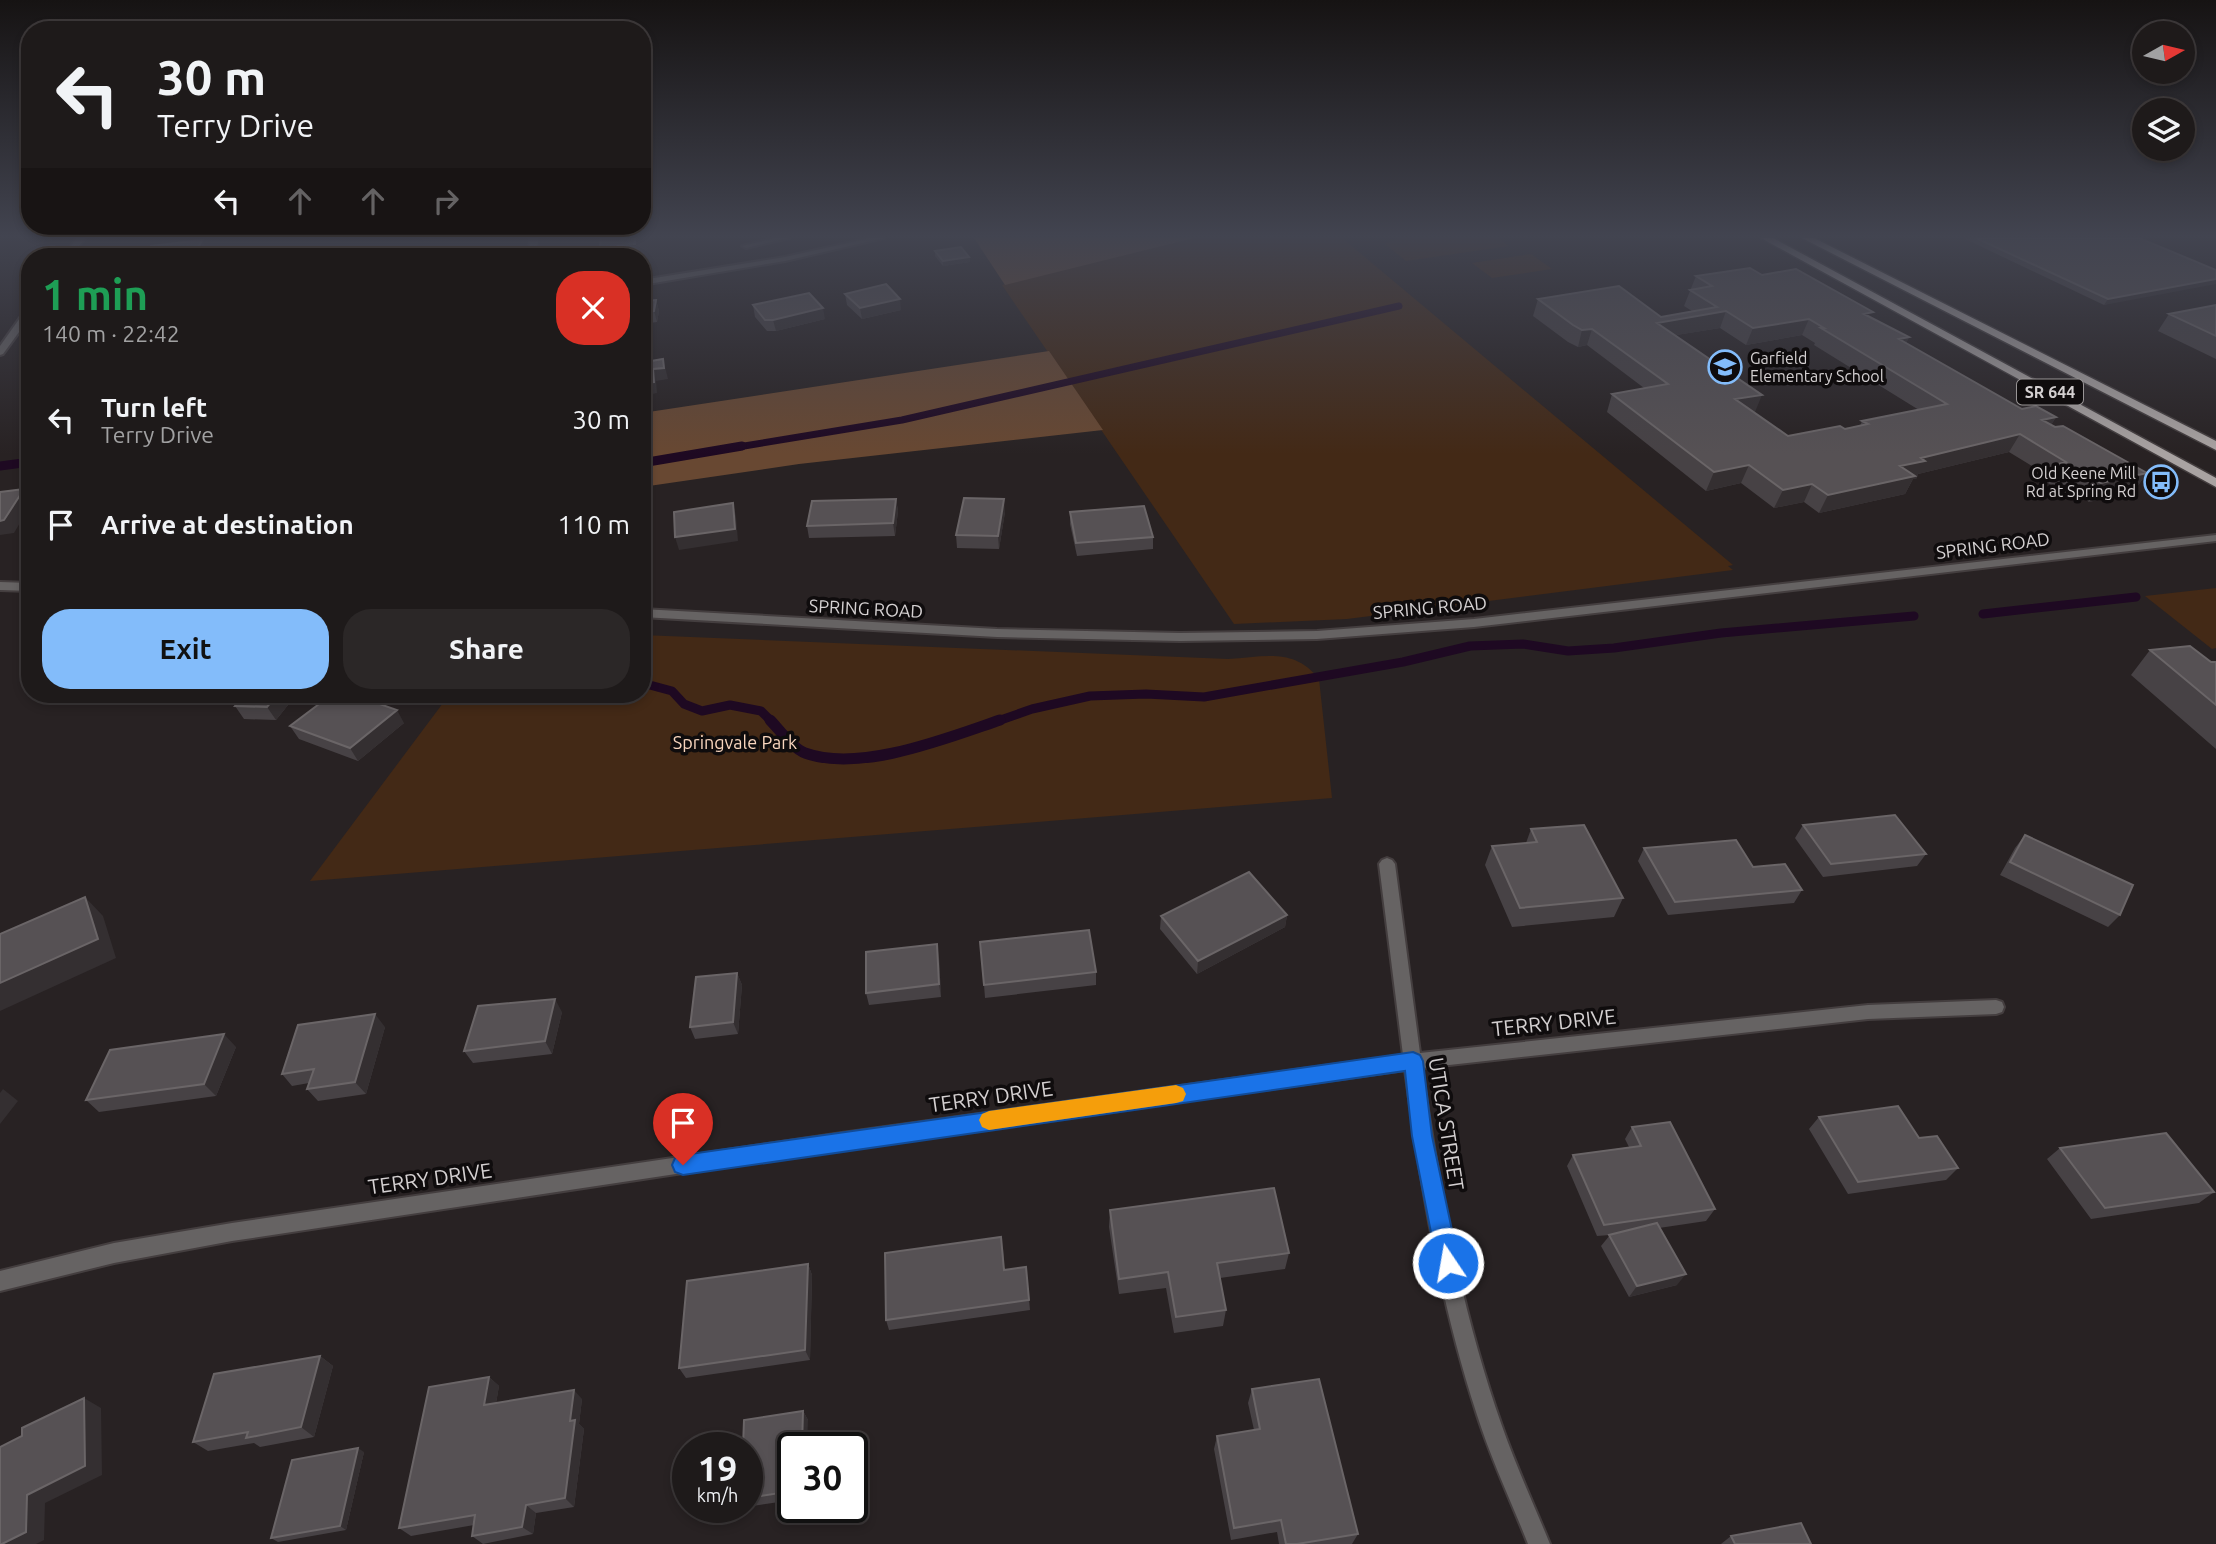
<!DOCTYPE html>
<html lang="en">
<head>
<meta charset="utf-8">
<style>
  body { margin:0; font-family:Ubuntu,sans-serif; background:#2b2727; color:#f1f3f6; height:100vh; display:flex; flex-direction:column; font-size:26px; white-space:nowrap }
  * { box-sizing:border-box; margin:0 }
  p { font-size:23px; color:#a1a1a2 }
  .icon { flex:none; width:38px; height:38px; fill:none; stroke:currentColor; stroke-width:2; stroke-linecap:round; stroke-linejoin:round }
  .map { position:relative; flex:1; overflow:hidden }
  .sheet { position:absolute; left:21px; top:248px; width:630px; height:455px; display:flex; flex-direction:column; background:#1e1a1a; border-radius:28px; box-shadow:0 4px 10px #0003,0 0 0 2px #3c3839 }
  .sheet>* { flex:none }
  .guide { position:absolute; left:21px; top:21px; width:630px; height:214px; border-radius:28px; box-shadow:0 4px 10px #0003,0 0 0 2px #3c3839; background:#1e1a1a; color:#f1f3f6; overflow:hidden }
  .needle { width:46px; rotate:82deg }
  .controls { position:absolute; left:2132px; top:21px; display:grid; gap:14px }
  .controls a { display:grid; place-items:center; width:63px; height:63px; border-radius:50%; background:#1e1a1a; box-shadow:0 4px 10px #0003,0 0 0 2px #3c3839; font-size:35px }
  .speed { position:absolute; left:672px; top:1432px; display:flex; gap:14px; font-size:35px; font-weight:700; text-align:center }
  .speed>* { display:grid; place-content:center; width:91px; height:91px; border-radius:50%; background:#1e1a1a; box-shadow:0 4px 10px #0003,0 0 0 2px #3c3839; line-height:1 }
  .speed small { font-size:18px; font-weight:400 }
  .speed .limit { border:4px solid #111; border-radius:10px; background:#fff; color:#111 }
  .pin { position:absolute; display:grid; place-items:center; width:60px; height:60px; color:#fff; margin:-72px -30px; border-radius:50% 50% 50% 0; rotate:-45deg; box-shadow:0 0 7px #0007 }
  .pin .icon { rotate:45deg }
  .me { position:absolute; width:77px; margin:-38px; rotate:348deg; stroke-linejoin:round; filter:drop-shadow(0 0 5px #0008) }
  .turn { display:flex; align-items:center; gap:24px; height:147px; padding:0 21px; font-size:32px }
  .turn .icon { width:91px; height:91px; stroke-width:2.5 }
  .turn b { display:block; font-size:49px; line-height:60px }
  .lanes { display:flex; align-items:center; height:66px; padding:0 21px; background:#0003; justify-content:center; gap:35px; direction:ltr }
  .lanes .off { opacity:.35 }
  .round { display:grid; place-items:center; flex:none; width:74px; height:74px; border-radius:28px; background:#2b2727 }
  .head { display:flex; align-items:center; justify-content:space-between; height:119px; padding:0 21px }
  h1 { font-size:42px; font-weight:600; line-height:52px; color:#1e9e55 }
  .action { display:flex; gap:14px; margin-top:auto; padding:14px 21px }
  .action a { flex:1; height:80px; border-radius:28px; background:#83bcfa; color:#111; font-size:28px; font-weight:600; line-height:80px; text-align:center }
  .action a+a { background:#2b2727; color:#f1f3f6 }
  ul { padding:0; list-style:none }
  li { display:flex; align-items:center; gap:21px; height:105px; padding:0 21px }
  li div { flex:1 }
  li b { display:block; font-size:26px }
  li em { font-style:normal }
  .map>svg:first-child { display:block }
  .green { fill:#432916 }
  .forest { fill:#684832 }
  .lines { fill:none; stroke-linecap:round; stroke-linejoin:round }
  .stream-far2 { stroke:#1e0922; stroke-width:7 }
  .stream-far1 { stroke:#1e0922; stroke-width:9 }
  .stream { stroke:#1e0922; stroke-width:11 }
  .street-casing { stroke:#443e3f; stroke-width:4 }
  .primary-casing { stroke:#443e3f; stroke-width:3 }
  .street { fill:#666363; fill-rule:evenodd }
  .primary { fill:#a9a3a2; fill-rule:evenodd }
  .wall { fill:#474245; fill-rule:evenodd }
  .shaded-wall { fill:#342f31 }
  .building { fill:#565154; stroke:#6a6567; stroke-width:2; fill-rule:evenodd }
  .route { fill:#1a73e8; stroke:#114b97; stroke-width:2 }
  .slow { fill:#f59e0b }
  .labels { text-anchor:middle; stroke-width:7; stroke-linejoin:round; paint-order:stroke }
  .far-poi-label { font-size:16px; fill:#d4d0d1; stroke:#0f0c0d; text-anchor:start }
  .shield { fill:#0f0c0d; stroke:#999596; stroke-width:2 }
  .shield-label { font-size:16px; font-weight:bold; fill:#d4d0d1 }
  .street-label { font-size:18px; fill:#d4d0d1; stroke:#0f0c0d }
  .park-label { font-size:18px; fill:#f9d6be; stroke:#0f0c0d }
  .near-street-label { font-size:21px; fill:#d4d0d1; stroke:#0f0c0d }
</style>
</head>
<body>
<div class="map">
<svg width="2216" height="1544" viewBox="0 0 2216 1544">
  <rect width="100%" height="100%" fill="#282223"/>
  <path class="green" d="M1173 238H1342L1733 565 1728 566 1733 570 1347 619 1234 624 1002 285Z
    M1398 238H1498L1509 246 1406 261 1385 244Z
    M1531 254 1552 269 1492 278 1472 263Z
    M2216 588V648L2212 649 2145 596Z
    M642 635 1228 659C1264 657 1294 647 1319 679L1332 798 310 881 449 695H642Z"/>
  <path class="forest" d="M974 238H1194L1005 285Z
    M1049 351 1103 430 799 464 642 487V413Z"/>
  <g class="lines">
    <path class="stream-far2" d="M732 448 902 420 1399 306"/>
    <path class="stream-far1" d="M642 463 742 446
      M0 466 30 462
      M1983 614 2136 597
      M642 678 646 684 672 691 684 704 702 711 730 705 761 711 772 722
      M995 722 1032 709 1090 696 1146 694 1204 697 1403 662 1470 646 1523 644 1568 651 1614 648 1721 633 1914 616"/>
    <path class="stream" d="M770 720C779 729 793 749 805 753 860 773 947 738 1000 720"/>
    <defs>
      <path id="street" d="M77 238H85L71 257H63Z
        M530 238H538L537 257H529Z
        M775 238H789L746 248 742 246Z
        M870 238H884L785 261 642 285V280L785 257Z
        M30 307V317L3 354 0 355V346L27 308Z
        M2216 535V541L1474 627 1317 639 1180 641 997 637 642 617V609L997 629 1180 633 1317 631 1474 619Z
        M0 582 30 583V591L0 590Z
        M1387 858 1392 860 1395 864 1420 1053 1868 1005 1996 1000 2002 1002 2004 1007 2002 1012 1996 1014 1868 1019 1422 1068C1439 1189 1461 1310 1502 1426 1516 1466 1534 1505 1550 1544H1528C1511 1501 1491 1459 1477 1415 1440 1302 1421 1186 1405 1070L842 1149 232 1241 114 1263 0 1291V1271L114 1243 232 1223 842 1133 1403 1055 1379 864 1382 860Z"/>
      <path id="primary" d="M1761 238H1773L2216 478V487Z
        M1802 238H1814L2216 441V450Z"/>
    </defs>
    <use href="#street" class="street-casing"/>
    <use href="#primary" class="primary-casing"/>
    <use href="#street" class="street"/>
    <use href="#primary" class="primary"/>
  </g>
  <path class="wall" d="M1963 238H2139L2216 270 2104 305Z
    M935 251 969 257 970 262 943 266 935 256Z
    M1762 275 1871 318 1909 337 1906 343 2022 409 2056 417 2051 425 2147 473 2134 491 2089 502 2084 498 2077 500 2046 482 2050 477 2009 452 1918 474 1916 479H1913L1905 494 1819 513 1804 502 1774 508 1741 483 1706 491 1607 412 1612 394 1644 388 1587 345 1578 347 1568 342 1533 316 1538 299 1661 317 1692 311 1684 306 1696 276ZM1720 328 1746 345 1802 335 1815 343 1814 345 1919 410 1862 421 1860 426 1788 436 1754 412H1755L1676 335Z
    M845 294 901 310 862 319 847 305Z
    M656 300 659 311 657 322 642 324V301Z
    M753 305 825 319 776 331H767L755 317Z
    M2216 305V359L2158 331 2169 314Z
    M896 499 898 511 895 536 809 538 807 526Z
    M1005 512 999 549 957 548 956 535Z
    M1070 512 1153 537V549L1077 556 1070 524Z
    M2150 650 2211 662H2216V749L2131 675Z
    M80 695H155L150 701 83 700Z
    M191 695H296L276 720 244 719 235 706 236 704 197 703Z
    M404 723 358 761 299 739 290 726Z
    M1803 825 1926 854 1917 866 1823 877 1795 838Z
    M1531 829 1623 898 1614 917 1512 927 1485 865 1492 846 1526 843Z
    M2025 835 2120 915 2108 927 2000 875 2015 848Z
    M1644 848 1753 867 1802 890 1794 903 1668 915 1638 861Z
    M1287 915 1285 927 1197 974 1160 929 1161 916Z
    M939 957 941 997 869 1005 866 993Z
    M1096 972V985L985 998 984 985Z
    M737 973 742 985 738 1034 695 1039 690 1027Z
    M562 1012 552 1054 473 1063 464 1051Z
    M385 1027 366 1094 318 1101 307 1089 309 1083 292 1086 282 1074Z
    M236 1047 216 1096 99 1112 86 1100Z
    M1819 1117 1919 1138 1958 1168 1946 1180 1848 1194 1809 1129Z
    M1632 1127 1715 1209 1706 1221 1659 1228 1677 1285 1629 1297 1601 1246 1610 1235 1597 1236 1567 1166 1573 1155 1629 1147 1625 1139Z
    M2060 1148 2214 1192 2199 1203 2091 1219 2047 1159Z
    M1110 1210 1289 1253 1285 1269 1220 1278 1226 1310 1223 1326 1174 1333 1166 1288 1119 1294 1109 1227Z
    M1003 1248 1004 1270 1026 1267 1030 1310 889 1330 886 1320Z
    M808 1264 812 1275 810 1360 686 1378 679 1368Z
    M320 1356 333 1366 314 1437 260 1447 254 1443 208 1451 193 1442Z
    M489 1377 499 1386 496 1403 582 1399 579 1424 584 1429 574 1507 536 1513 533 1534 483 1544 472 1536 474 1525 411 1536 399 1528Z
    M1252 1389 1358 1534 1352 1544H1279L1277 1532 1231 1540 1214 1449 1217 1436 1254 1430 1248 1403Z
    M803 1411 808 1420 793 1447V1500L746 1507H747V1447Z
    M364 1452 346 1530 278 1542 271 1538Z
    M1731 1536 1811 1544H1721Z"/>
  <path class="shaded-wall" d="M421 238H470L423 242Z
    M635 238H637V239L636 249 601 253 600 247Z
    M202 240 208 251 205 257H145L181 248Z
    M969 257 970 262 943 266V261Z
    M2216 279V284L2104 305 2108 299Z
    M900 299 901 310 862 319 860 308Z
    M656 300 659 311 657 322 654 311Z
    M823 308 825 319 776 331 773 320Z
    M1726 311 1720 328 1652 339 1657 323Z
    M1809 319 1802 335 1746 345 1753 328Z
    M1592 329 1587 345 1578 347 1582 330Z
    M1909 337 1901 354 1899 339Z
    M650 351 653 363 663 359 668 379 656 381 657 393 642 396V383L651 361Z
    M1762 395 1755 412 1729 417 1735 399Z
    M2056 417 2045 434 2042 420Z
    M2020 434 2009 452 1918 474 1916 479H1913L1905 494 1819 513 1828 495 1921 458Z
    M1749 465 1741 483 1706 491 1714 472Z
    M2147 473 2134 491 2089 502 2101 483Z
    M2095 480 2084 498 2077 500 2089 482Z
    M1812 484 1804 502 1774 508 1783 490Z
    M24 489 30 497V506L14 533 0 535V521Z
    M896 499 898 511 895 536 893 523Z
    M1004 499 1005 512 999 549 998 536Z
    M733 503 736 516 738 541 679 550 675 537Z
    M145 695H155L150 701Z
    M277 695H296L276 720 267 707Z
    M397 710 404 723 358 761 350 748Z
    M85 897 103 916 116 958 0 1011V983Z
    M1287 915 1285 927 1197 974 1198 961Z
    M937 944 939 957 941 997 939 984Z
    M737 973 742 985 738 1034 733 1022Z
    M555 999 562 1012 552 1054 545 1041Z
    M375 1014 385 1027 366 1094 355 1082Z
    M224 1034 236 1047 216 1096 204 1084Z
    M3 1089 18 1101 0 1124V1093Z
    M808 1264 812 1275 810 1360 805 1350Z
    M1686 1274 1677 1285 1629 1297 1637 1286Z
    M320 1356 333 1366 314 1437 301 1427Z
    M489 1377 499 1386 494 1415 484 1405Z
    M574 1390 582 1399 579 1424 584 1429 574 1507 565 1498 570 1421Z
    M84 1398 101 1408 102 1475 45 1503 44 1540 36 1544H2L27 1495Z
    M803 1411 808 1420 807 1447H802Z
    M358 1448 364 1452 346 1530 340 1526Z
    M526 1505 536 1513 533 1534 522 1527Z"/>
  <path class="building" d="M601 238H635V244L600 247Z
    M1976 238H2139L2216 270V279L2108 299Z
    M202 240 199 246 181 248 179 253 144 257 151 246Z
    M961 247 969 257 943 261 935 251Z
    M463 249 462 257H433L435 252Z
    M1750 268 1762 275 1796 269 1873 312 1864 314 1909 337 1899 339 2022 409 2036 406 2056 417 2042 420 2055 427 2063 426 2147 473 2101 483 2095 480 2089 482 2058 464 2066 462 2020 434 1921 458 1925 461 1900 466 1915 476 1828 495 1812 484 1783 490 1749 465 1714 472 1612 394 1668 384 1592 329 1582 330 1573 325 1538 299 1619 286 1661 317 1717 307 1690 290 1712 286 1696 276ZM1726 311 1753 328 1809 319 1824 328H1821L1947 404 1862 421 1868 424 1845 429 1840 426 1788 436 1735 399 1762 395 1657 323Z
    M886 284 900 299 860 308 845 294Z
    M809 293 823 308 773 320H765L753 305Z
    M656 300 654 311 642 312V301Z
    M2216 305V336L2169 314Z
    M650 351 651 361 663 359 664 368 653 369 654 382 642 383V352Z
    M24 489 4 520 0 521V492Z
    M964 498 1004 499 998 536 956 535Z
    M896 499 893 523 807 526 812 501Z
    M733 503 735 529 675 537 674 512Z
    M1144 506 1153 537 1076 543 1070 512Z
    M2190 646 2211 662H2216V705L2150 650Z
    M244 695H277L267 707 235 706Z
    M331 695H354L397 710 350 748 290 726Z
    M1895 815 1926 854 1831 864 1803 825Z
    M1584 825 1623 898 1520 908 1492 846 1537 842 1531 829Z
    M2025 835 2133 885 2120 915 2010 862Z
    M1736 840 1753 867 1785 864 1802 890 1675 902 1644 848Z
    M1249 872 1287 915 1198 961 1161 916Z
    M85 897 98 939 0 983V934Z
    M1089 930 1096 972 984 985 980 942Z
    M937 944 939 984 866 993V952Z
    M737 973 733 1022 690 1027 696 977Z
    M555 999 545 1041 464 1051 478 1006Z
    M375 1014 355 1082 307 1089 314 1069 282 1074 298 1025Z
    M224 1034 204 1084 86 1100 110 1050Z
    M1898 1106 1919 1138 1937 1136 1958 1168 1858 1182 1819 1117Z
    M1670 1122 1715 1209 1604 1225 1573 1155 1641 1146 1632 1127Z
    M2166 1133 2214 1192 2105 1208 2060 1148Z
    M1274 1188 1289 1253 1217 1263 1226 1310 1176 1317 1168 1272 1119 1279 1110 1210Z
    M1657 1223 1686 1274 1637 1286 1609 1235Z
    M1001 1237 1004 1270 1026 1267 1029 1300 886 1320 885 1253Z
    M808 1264 805 1350 679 1368 687 1281Z
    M320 1356 301 1427 246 1438 248 1432 193 1442 214 1374Z
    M489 1377 484 1405 574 1390 570 1421 575 1420 565 1498 526 1505 522 1527 472 1536 475 1515 399 1528 429 1387Z
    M1319 1379 1358 1534 1297 1544H1286L1281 1520 1234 1528 1217 1436 1260 1429 1252 1389Z
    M84 1398 85 1466 27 1495 26 1532 2 1544H0V1447L22 1436V1428Z
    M803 1411 802 1447H793V1491L747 1498V1447H743L744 1420Z
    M358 1448 340 1526 271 1538 292 1460Z
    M1801 1523 1811 1544H1735L1731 1536Z"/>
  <linearGradient id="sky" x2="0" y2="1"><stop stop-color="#161313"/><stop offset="0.52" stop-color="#424450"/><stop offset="1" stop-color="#424450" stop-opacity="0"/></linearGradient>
  <rect width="2216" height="454" fill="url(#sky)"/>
  <path class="route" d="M1413 1052 1420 1055 1423 1061 1432 1136 1459 1263 1456 1271 1448 1274 1440 1271 1437 1263 1412 1136 1405 1071 683 1175 675 1172 672 1165 675 1158 683 1155Z"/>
  <path class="slow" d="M1176 1085 1183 1088 1186 1094 1183 1101 1176 1103 989 1130 982 1127 979 1120 982 1114 989 1111Z"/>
  <defs>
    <symbol id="school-ring" viewBox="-11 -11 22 22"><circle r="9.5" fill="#0f0c0d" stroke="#83bcfa" stroke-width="1.5"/><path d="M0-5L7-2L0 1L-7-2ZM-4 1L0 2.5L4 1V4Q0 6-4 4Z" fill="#83bcfa"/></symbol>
    <symbol id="bus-ring" viewBox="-11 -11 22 22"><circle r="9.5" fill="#0f0c0d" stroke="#83bcfa" stroke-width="1.5"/><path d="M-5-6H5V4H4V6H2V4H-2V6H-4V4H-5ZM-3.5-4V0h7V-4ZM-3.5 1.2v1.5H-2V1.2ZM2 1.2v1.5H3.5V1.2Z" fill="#83bcfa"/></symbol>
  </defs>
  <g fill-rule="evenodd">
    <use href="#school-ring" x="1706" y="348" width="38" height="38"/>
    <use href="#bus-ring" x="2142" y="463" width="38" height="38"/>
  </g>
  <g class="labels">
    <g class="far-poi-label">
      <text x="1750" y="364">Garfield<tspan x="1750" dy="18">Elementary School</tspan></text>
      <text x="2136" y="479" text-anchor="end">Old Keene Mill<tspan x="2136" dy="18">Rd at Spring Rd</tspan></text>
    </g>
    <rect class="shield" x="2017" y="379.5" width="66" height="25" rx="5"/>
    <g class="shield-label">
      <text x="2050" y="398">SR 644</text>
    </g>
    <g class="street-label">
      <text transform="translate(1993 546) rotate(-7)" y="6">SPRING ROAD</text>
      <text transform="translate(1430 608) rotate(-5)" y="6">SPRING ROAD</text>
      <text transform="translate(866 609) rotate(3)" y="6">SPRING ROAD</text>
    </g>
    <g class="park-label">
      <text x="735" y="749">Springvale Park</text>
    </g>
    <g class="near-street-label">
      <text transform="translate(1554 1023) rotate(-6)" y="7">TERRY DRIVE</text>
      <text transform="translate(991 1097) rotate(-8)" y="7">TERRY DRIVE</text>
      <text transform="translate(1446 1124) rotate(81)" y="7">UTICA STREET</text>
      <text transform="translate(430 1179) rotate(-8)" y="7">TERRY DRIVE</text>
    </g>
  </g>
</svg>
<div class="controls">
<a><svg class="needle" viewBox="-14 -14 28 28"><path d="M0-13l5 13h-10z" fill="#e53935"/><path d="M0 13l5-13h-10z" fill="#a1a1a2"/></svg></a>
<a><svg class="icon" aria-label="layers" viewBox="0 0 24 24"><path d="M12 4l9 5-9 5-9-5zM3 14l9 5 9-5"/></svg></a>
</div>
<div class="speed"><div>19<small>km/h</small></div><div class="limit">30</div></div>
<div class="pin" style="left:683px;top:1165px;background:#d93025"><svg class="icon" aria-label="arrive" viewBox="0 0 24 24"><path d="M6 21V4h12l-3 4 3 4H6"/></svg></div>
<svg class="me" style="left:1448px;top:1263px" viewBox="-20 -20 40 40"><circle r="17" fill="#1a73e8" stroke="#fff" stroke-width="3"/><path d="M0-11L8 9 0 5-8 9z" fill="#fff"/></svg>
<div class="guide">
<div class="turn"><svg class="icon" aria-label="left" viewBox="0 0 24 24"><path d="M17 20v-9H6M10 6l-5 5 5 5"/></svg><div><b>30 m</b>Terry Drive</div></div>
<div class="lanes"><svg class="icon" aria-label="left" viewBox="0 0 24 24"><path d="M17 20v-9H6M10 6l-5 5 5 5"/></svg><svg class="icon off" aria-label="ahead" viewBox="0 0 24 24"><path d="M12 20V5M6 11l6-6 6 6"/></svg><svg class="icon off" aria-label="ahead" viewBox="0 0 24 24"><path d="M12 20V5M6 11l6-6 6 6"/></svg><svg class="icon off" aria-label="right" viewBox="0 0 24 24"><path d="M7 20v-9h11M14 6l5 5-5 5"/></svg></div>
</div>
<section class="sheet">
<div class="head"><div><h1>1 min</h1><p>140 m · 22:42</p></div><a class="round" style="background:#d93025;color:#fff"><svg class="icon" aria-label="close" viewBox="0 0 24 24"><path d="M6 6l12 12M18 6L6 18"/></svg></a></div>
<ul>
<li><svg class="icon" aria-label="left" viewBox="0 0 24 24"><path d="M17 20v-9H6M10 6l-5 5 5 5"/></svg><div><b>Turn left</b><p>Terry Drive</p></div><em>30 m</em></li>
<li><svg class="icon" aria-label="arrive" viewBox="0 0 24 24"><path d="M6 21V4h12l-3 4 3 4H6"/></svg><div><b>Arrive at destination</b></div><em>110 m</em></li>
</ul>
<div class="action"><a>Exit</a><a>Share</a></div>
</section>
</div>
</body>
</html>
